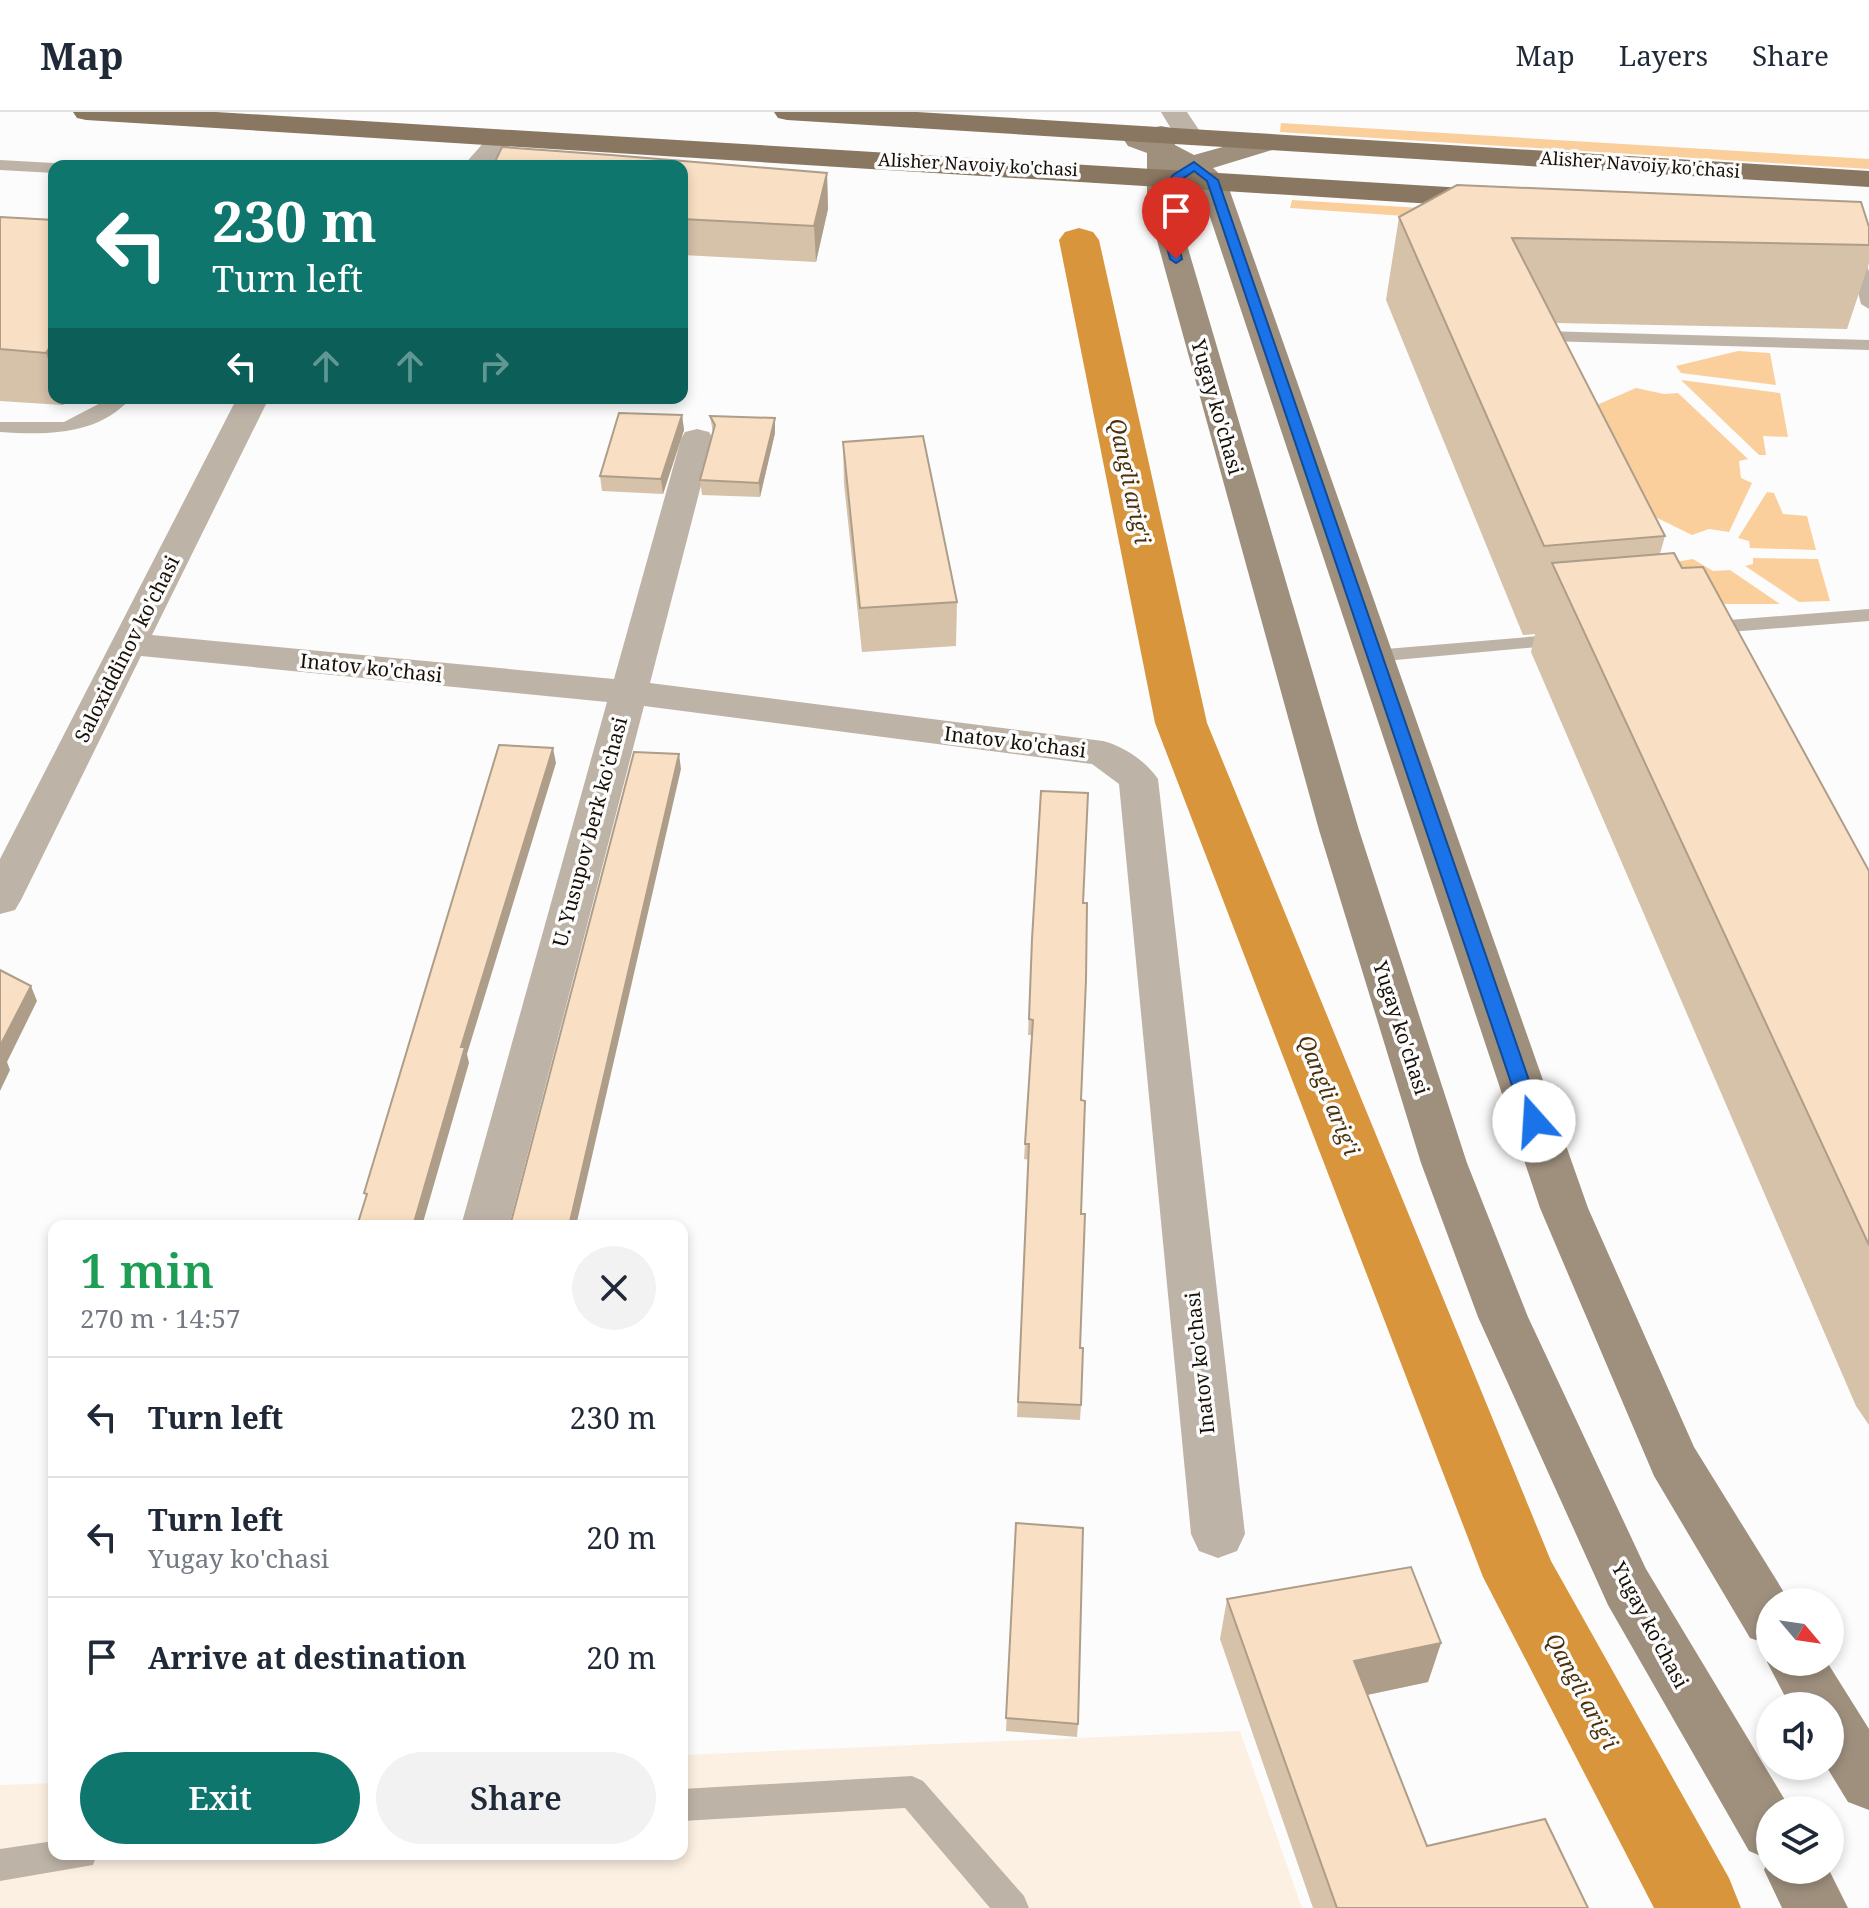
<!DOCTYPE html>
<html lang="en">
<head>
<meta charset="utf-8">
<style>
  body { margin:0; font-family:"Noto Serif",serif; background:#f2f2f3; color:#1f2937; height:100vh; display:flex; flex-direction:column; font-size:30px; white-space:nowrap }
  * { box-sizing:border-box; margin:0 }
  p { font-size:26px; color:#747a83 }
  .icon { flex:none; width:44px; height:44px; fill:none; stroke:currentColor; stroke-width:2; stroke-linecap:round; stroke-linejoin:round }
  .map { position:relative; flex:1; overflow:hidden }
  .details { position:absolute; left:48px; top:1108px; width:640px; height:640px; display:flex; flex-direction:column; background:#fff; border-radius:16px; box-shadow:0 4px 12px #0003 }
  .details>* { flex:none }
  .guide { position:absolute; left:48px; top:48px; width:640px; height:244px; border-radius:16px; box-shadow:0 4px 12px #0003; background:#0f766e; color:#fff; overflow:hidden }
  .needle { width:52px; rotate:119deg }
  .controls { position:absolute; left:1756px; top:1476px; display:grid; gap:16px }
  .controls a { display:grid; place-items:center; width:88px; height:88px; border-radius:50%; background:#fff; box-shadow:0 4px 12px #0003; font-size:40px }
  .pin { position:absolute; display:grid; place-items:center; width:68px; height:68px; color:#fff; margin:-82px -34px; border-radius:50% 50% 50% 0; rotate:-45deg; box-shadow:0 0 8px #0007 }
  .pin .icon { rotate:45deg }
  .me { position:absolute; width:88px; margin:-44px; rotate:341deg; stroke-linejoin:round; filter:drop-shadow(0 0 6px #0008) }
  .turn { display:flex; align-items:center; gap:28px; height:168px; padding:0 32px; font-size:36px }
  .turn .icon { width:104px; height:104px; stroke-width:2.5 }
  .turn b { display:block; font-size:56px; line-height:68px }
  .lanes { display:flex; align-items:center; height:76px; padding:0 32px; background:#0003; justify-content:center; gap:40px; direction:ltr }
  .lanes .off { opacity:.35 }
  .round { display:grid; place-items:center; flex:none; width:84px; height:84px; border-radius:42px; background:#f2f2f3 }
  .head { display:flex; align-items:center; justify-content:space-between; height:136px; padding:0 32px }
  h1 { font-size:48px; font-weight:600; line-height:60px; color:#1e9e55 }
  .primary-button { display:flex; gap:16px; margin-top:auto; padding:16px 32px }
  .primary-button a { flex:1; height:92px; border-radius:48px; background:#0f766e; color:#fff; font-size:32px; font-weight:600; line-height:92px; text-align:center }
  .primary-button a+a { background:#f2f2f3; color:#1f2937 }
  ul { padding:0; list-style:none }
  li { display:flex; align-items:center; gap:24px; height:120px; padding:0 32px; border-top:2px solid #e0e1e3 }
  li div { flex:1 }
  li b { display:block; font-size:30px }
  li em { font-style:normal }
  header { display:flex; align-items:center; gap:48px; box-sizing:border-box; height:112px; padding:0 40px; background:#fff; border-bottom:2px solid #e0e1e3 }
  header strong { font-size:38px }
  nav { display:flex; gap:44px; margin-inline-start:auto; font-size:28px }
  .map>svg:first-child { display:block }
  .built { fill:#fcf0e2 }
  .green { fill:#fbcf9c }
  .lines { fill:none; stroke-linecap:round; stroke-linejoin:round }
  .canal { fill:#d8953c; fill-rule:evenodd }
  .service { fill:#beb3a7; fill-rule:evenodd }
  .minor { fill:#beb3a7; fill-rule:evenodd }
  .secondary { fill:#9f907e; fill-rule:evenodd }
  .primary { fill:#897761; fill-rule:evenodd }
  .wall { fill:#d6c1a9 }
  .shaded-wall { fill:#ae9d89 }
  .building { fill:#f9e0c4; stroke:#ae9d89; stroke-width:2 }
  .route { fill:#1a73e8; stroke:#114b97; stroke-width:2 }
  .labels { text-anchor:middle; stroke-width:7; stroke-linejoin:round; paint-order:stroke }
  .far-street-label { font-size:18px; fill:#181006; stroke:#fcfcfc }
  .street-label { font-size:20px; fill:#181006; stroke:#fcfcfc }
  .water-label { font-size:22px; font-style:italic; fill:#4b300b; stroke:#fcfcfc }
</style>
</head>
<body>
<header>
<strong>Map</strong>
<nav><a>Map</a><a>Layers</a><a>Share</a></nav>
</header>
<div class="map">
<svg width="1869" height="1796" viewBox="0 0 1869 1796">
  <rect width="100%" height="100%" fill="#fcfcfc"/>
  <path class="built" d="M1240 1619 1302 1796H0V1673L54 1671V1742H682V1643Z"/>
  <path class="green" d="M1281 11 1869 47V57L1280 20Z
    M1292 88 1791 119 1792 131 1290 96Z
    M1738 239 1770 241 1776 273 1681 261 1676 254Z
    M1681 268 1780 281 1788 325 1763 324 1766 343H1759Z
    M1636 276 1664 282 1678 281 1748 347 1739 349 1741 366 1752 371 1729 420 1709 417 1692 423 1639 397 1592 295Z
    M1767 380 1774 381 1783 402 1807 404 1816 438 1750 436 1749 429 1738 426Z
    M1753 446 1818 447 1830 489 1799 490 1745 454 1753 452Z
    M1693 447 1713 459 1730 458 1780 492H1684L1663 452Z"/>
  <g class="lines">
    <path class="canal" d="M1079 116 1093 120 1099 128 1207 611 1551 1449 1729 1766 1741 1796H1654L1483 1465 1155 611 1059 128 1065 120Z"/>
    <path class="service" d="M0 48 54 51 60 54H54V61L0 58Z
      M1856 135 1864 140 1869 160V197L1861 192 1848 140Z
      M1543 219 1869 228V238L1545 229 1532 233 1524 228Z
      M110 286H131C98 324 45 323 0 320V310H64Z
      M1869 497V509L1703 522 1693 516 1703 510Z
      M1563 522 1573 528 1570 532 1374 550 1364 544 1374 538Z
      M912 1664 923 1669 1024 1784 1029 1796H990L905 1696 682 1709V1677Z
      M54 1729V1742H97L93 1753 0 1769V1737Z"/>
    <path class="minor" d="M1161 0H1187L1203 24 1199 30H1179Z
      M503 18 513 20 517 26 492 54H463L493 20Z
      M237 286H269L152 523 614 567 681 327 685 320 697 317 709 320 713 327 650 571 1103 629C1123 634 1146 649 1158 667L1245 1422 1237 1439 1218 1446 1199 1439 1191 1422 1119 672 1092 652 644 594 509 1114H461L607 590 141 544 21 788 15 798 0 802V747Z"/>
    <path class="secondary" d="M1161 14 1171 16 1175 33 1194 43 1269 22 1279 24 1283 30 1279 36 1213 56 1226 68 1588 1096 1694 1335 1790 1490H1770V1533L1750 1526 1654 1364 1540 1096 1199 72 1194 68 1175 75V92L1359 718 1467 1051 1528 1205 1646 1457 1791 1698H1770V1758H1829L1848 1796H1782L1764 1758 1768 1747 1749 1739 1608 1493 1478 1205 1421 1051 1319 718 1147 92V41L1128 34 1124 28 1128 22H1147L1151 16Z
      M1770 1543V1550H1827L1869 1617V1698L1848 1690 1826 1654H1830V1594H1790L1767 1550Z"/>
    <path class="primary" d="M73 0H216L1497 78 1507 81 1511 87 1507 93 1497 96 86 8 77 6Z
      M774 0H917L1869 59V75L787 8 778 6Z"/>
  </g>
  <path class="wall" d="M682 54 827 61 828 97 816 150 682 143Z
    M0 105 54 108V286H68L63 293 0 289Z
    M1399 105 1869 115V151L1847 217 1556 211 1665 424 1660 442 1682 456 1869 759V1313L1856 1294 1531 540 1535 522 1523 523 1386 188Z
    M682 303 684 318 663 382 602 379 600 364Z
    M710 304 775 321 760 385 702 383 700 368 713 321Z
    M843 330 957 490 956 534 862 540 844 372Z
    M1083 791 1081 988V1293L1080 1308 1017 1305 1029 1048 1024 1047 1032 923H1028L1032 827Z
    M1016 1411 1078 1612 1077 1625 1006 1619Z
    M1227 1487 1441 1531 1428 1570 1367 1583 1427 1734 1588 1796H1313L1220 1527Z"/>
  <path class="shaded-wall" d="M827 61 828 97 816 150 814 114Z
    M54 229V265L46 241Z
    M61 286H68L63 293Z
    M682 303 684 318 663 382 661 367Z
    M775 306V321L760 385 759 371Z
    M553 636 556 651 467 942 469 951 422 1114H413L461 935Z
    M679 642 681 657 576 1114H569Z
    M31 874 37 889 7 950 10 958 0 979V934Z
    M1441 1531 1428 1570 1343 1588 1354 1549Z"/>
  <path class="building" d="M502 35 611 43 827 61 814 114 682 107V54H493Z
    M1457 73 1861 90 1869 115V133L1512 126 1665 424 1544 434 1399 105Z
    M0 105 54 108V229L46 241 0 237Z
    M619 301 682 303 661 367 600 364Z
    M710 304 775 306 759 371 700 368 715 313Z
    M923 324 957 490 860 496 843 330Z
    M1674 441 1682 456 1703 455 1869 759V1133L1552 451Z
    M499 633 553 636 461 935H465L413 1114H357L367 1082 364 1081Z
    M634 640 679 642 569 1114H510Z
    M1041 679 1088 681 1083 791H1087L1086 868 1081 988 1085 989 1081 1102H1085L1080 1236H1083L1081 1293 1018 1290 1029 1032H1025L1033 908 1029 907 1032 827Z
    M0 858 31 874 0 934Z
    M1016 1411 1083 1416 1078 1612 1006 1606Z
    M1411 1455 1441 1531 1354 1549 1427 1734 1545 1707 1588 1796H1337L1227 1487Z"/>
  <path class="route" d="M1194 50 1218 68 1543 1009 1540 1014 1534 1016 1524 1009 1207 69 1194 59 1181 68 1167 88 1182 147 1176 151 1170 147 1155 88 1173 63Z"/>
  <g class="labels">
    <g class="far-street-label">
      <text transform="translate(978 53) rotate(3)" y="6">Alisher Navoiy ko'chasi</text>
      <text transform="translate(1640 53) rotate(4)" y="6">Alisher Navoiy ko'chasi</text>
    </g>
    <g class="street-label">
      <text transform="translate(1217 295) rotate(74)" y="7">Yugay ko'chasi</text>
      <text transform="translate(127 537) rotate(-63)" y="7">Saloxiddinov ko'chasi</text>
      <text transform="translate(371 556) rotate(6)" y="7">Inatov ko'chasi</text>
      <text transform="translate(1015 630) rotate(7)" y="7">Inatov ko'chasi</text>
      <text transform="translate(590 720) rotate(-75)" y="7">U. Yusupov berk ko'chasi</text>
      <text transform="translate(1401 916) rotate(72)" y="7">Yugay ko'chasi</text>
      <text transform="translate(1200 1251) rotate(-96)" y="7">Inatov ko'chasi</text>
      <text transform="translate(1650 1513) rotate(62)" y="7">Yugay ko'chasi</text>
    </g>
    <g class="water-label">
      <text transform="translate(1130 369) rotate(78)" y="8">Qangli arig'i</text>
      <text transform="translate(1329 983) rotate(68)" y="8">Qangli arig'i</text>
      <text transform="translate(1582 1579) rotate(62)" y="8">Qangli arig'i</text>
    </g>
  </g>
</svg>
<div class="controls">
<a><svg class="needle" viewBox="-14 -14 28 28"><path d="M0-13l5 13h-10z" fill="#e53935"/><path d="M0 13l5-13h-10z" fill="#747a83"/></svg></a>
<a><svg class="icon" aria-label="sound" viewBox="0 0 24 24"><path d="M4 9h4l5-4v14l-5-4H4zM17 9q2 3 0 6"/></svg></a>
<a><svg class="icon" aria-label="layers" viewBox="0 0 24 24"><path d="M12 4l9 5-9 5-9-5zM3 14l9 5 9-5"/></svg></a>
</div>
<div class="pin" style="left:1176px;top:147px;background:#d93025"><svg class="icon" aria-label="arrive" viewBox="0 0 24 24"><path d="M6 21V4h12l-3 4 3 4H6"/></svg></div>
<svg class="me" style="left:1534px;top:1009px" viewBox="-20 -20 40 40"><circle r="19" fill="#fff"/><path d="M0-13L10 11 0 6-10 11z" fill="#1a73e8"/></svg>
<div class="guide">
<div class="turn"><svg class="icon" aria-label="left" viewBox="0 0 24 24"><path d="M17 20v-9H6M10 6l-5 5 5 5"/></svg><div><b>230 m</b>Turn left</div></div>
<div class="lanes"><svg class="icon" aria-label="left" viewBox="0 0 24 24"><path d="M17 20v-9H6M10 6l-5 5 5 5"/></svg><svg class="icon off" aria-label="ahead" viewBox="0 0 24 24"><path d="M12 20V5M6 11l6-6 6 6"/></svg><svg class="icon off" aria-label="ahead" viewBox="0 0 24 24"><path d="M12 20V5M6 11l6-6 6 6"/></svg><svg class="icon off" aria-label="right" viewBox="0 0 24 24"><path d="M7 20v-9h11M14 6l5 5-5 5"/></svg></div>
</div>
<section class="details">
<div class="head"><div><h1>1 min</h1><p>270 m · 14:57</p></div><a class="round"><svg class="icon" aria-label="close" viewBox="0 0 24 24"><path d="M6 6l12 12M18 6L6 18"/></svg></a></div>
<ul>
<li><svg class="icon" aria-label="left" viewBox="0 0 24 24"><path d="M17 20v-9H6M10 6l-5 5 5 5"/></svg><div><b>Turn left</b></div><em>230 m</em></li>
<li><svg class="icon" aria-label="left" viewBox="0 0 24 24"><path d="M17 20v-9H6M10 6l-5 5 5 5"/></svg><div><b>Turn left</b><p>Yugay ko'chasi</p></div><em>20 m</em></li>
<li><svg class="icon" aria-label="arrive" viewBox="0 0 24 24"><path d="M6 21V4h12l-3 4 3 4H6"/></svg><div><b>Arrive at destination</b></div><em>20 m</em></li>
</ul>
<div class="primary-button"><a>Exit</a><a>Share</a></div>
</section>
</div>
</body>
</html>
